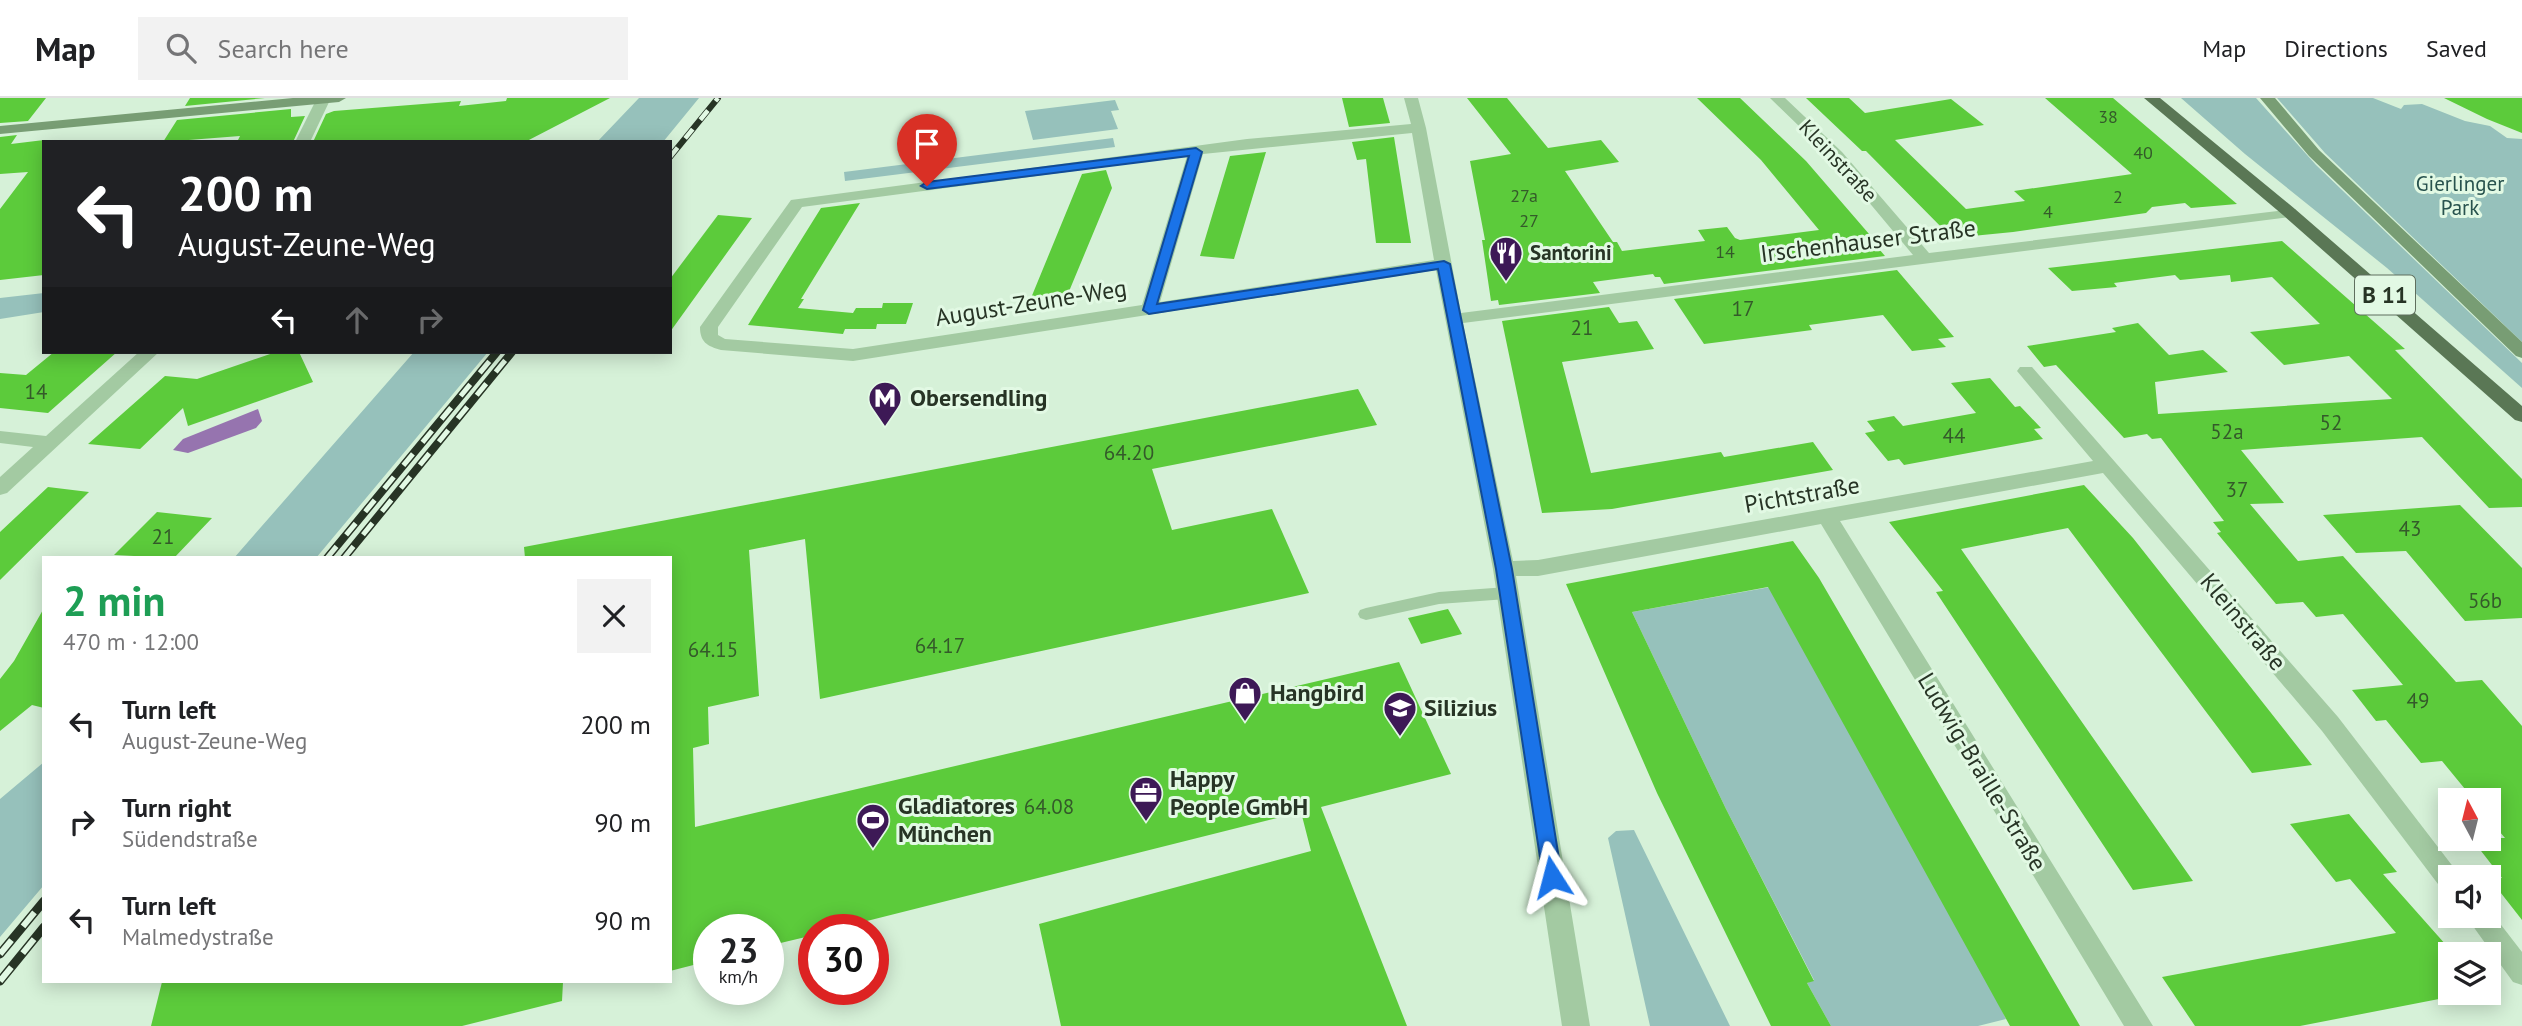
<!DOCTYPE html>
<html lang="en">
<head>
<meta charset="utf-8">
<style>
  body { margin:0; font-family:"PT Sans",sans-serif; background:#f2f2f2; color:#202124; height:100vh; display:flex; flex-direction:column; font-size:26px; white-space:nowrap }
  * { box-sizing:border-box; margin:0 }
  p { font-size:23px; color:#757577 }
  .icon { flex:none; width:38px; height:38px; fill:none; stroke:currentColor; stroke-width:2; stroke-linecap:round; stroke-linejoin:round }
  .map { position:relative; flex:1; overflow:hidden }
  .side { position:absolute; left:42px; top:458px; width:630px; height:427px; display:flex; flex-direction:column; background:#fff; border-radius:0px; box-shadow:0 4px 18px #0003 }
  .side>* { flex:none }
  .top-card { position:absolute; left:42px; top:42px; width:630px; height:214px; border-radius:0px; box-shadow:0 4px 18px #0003; background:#202124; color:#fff; overflow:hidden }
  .needle { width:46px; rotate:353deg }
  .tools { position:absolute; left:2438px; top:690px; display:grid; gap:14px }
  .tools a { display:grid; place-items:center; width:63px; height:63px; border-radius:0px; background:#fff; box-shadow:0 4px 18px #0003; font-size:35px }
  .speed { position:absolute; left:693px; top:816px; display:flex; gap:14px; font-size:35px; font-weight:700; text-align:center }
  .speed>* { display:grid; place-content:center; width:91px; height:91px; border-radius:50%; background:#fff; box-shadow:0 4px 18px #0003; line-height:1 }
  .speed small { font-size:18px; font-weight:400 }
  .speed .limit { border:10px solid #d22; background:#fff; color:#111 }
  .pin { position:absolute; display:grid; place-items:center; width:60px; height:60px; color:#fff; margin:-72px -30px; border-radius:50% 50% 50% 0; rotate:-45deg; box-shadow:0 0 7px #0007 }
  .pin .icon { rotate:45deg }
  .me { position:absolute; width:77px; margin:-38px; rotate:351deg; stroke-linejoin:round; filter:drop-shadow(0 0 5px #0008) }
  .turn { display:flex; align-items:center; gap:24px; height:147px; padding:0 21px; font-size:32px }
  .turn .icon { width:91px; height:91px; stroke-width:2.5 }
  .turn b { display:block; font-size:49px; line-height:60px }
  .lanes { display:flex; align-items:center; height:66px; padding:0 21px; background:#0003; justify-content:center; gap:35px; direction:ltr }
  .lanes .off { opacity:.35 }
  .round { display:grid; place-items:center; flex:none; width:74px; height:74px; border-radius:0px; background:#f2f2f2 }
  .summary { display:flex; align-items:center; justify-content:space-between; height:119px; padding:0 21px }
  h1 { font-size:42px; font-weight:800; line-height:52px; color:#1e9e55 }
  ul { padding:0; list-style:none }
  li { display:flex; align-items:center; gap:21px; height:98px; padding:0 21px }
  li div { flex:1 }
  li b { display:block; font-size:26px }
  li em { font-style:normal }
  header { display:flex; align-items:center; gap:42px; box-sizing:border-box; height:98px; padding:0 35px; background:#fff; border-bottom:2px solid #e0e0e0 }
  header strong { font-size:33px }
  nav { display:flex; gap:38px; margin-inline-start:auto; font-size:24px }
  .search { width:490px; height:63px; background:#f2f2f2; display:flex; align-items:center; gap:18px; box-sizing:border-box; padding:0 24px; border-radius:0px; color:#757577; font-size:26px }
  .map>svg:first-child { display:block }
  .green { fill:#96c1bb }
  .water { fill:#9674af }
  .building { fill:#5ccb3b }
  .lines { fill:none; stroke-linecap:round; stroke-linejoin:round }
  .lane { fill:#a3caa2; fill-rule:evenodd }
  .street { fill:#a3caa2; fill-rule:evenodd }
  .secondary { fill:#789d74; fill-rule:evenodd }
  .primary { fill:#5a7755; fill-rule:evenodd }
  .rail-far2-casing { stroke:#273425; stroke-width:6 }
  .rail-far1-casing { stroke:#273425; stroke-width:8 }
  .rail-casing { stroke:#273425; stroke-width:9 }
  .rail-far2 { stroke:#e2f9e4; stroke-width:4.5; stroke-dasharray:12; stroke-linecap:butt }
  .rail-far1 { stroke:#e2f9e4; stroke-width:5; stroke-dasharray:15; stroke-linecap:butt }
  .rail { stroke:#e2f9e4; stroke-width:6; stroke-dasharray:18; stroke-linecap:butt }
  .route { fill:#1a73e8; stroke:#114b97; stroke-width:2 }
  .labels { text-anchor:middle; stroke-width:6; stroke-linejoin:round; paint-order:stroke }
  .far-number-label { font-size:18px; fill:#345a2a }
  .far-street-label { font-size:21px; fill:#273425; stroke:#e2f9e4 }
  .far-park-label { font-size:21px; fill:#28534e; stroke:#e2f9e4 }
  .far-poi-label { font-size:21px; font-weight:bold; fill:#273425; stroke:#e2f9e4; text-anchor:start }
  .number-label { font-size:21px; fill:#345a2a }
  .shield { fill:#e2f9e4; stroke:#5f6f5e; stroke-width:2 }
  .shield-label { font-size:23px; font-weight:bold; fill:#273425 }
  .street-label { font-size:24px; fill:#273425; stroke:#e2f9e4 }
  .poi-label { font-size:24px; font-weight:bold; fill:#273425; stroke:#e2f9e4; text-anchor:start }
</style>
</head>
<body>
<header>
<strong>Map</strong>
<div class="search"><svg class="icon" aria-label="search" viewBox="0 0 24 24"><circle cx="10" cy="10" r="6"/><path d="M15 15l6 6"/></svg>Search here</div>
<nav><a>Map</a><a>Directions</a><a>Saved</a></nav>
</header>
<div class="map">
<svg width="2522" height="928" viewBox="0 0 2522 928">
  <rect width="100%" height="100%" fill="#d6f1d8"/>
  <path class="green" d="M639 0H699L663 44H597Z
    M2181 0H2256L2316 67 2522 265V290L2387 170 2245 56Z
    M2277 0H2373L2401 11 2404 7 2422 6 2465 23 2490 28 2507 40 2522 41V244L2325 55Z
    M1115 2 1119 12 1111 13 1118 31 1033 42 1025 13Z
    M1113 40 1115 49 845 83 844 74Z
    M44 195V214L0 221V200Z
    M414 254H488L316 460H234Z
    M1793 485 2006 921 1978 928H1831L1807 885 1814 882 1726 711 1632 514Z
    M44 664V787L0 839V701Z
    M1634 732 1730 928H1650L1608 740 1616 733Z"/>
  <path class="water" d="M258 311 262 323 256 330 188 355 173 352 183 341Z"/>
  <path class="building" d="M0 0H46L28 23 0 25Z
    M190 0H265L185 8Z
    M507 0H610L525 44H313L326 16 334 13 461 3 459 8 506 3Z
    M1342 0H1383L1390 25 1349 29Z
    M1467 0H1507L1548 50 1601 42 1619 64 1565 73 1613 144H1617L1622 153 1705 143 1698 132 1727 129 1735 140 1740 142 1819 132 1761 62 1697 0H1740L1806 63 1882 151H1879L1885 158 1664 186 1660 179H1655L1653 176 1593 184 1600 195 1499 207 1498 202 1491 203 1482 142H1485L1470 63 1511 56Z
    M1806 0H1849L1865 15 1951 1 1984 27 1895 42 1966 111 2025 103 2014 93 2132 76 2045 0H2113L2237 106 2191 110 2185 105 2152 109 2146 115 2013 134 1952 140 1866 53H1862Z
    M2444 0H2522V35L2487 21Z
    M291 11V19L305 18 293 44H237L240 38 163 44 177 22Z
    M17 37 11 46 44 42V177L0 182V111L28 74 0 76V39Z
    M1394 39 1411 145H1376L1366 61 1357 62 1352 44Z
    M1266 54 1234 161 1200 158 1230 58Z
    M1106 72 1112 90 1065 203 1031 200 1082 76Z
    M860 105 801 201H804L798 210 853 215 856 210H882L883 205H913L906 226H877L876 231H845L843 236 748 227 821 110Z
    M718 117 752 120 670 234V181Z
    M2282 143 2405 251 2395 252 2522 381V409L2489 410 2422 339 2241 352 2284 405 2250 406 2298 463 2343 458 2456 584 2482 582 2522 628V822L2490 781 2502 780 2471 740H2505L2488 720V702H2474L2442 663 2421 665 2386 622 2376 623 2352 592 2403 587 2343 516 2316 519 2303 504 2276 506 2217 435 2221 434 2213 424 2224 423 2161 340 2152 341 2147 336 2124 340 2056 267 2044 269 2027 248 2116 234 2112 230 2138 225 2169 257 2203 252 2228 274 2155 284 2158 316 2392 301 2349 258 2284 267 2250 234 2320 226 2272 179 2231 184 2230 177 2180 182 2175 177 2114 185 2117 189 2072 193 2048 170Z
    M1897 172 1954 239 1938 241 1946 249 1912 253 1883 217 1809 227 1812 232 1704 246 1674 201Z
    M1609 209 1619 225 1637 223 1654 251 1562 264 1591 375 1721 354 1724 359 1813 344 1833 372 1612 411 1542 415 1502 223Z
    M54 254H117L48 315 0 310V275L26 277Z
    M276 254H299L313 284 188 328 183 310 140 351 88 346 165 278 197 281Z
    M1990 280 2015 309 2020 308 2041 330 2034 331 2043 341 1904 367 1899 361 1888 363 1865 335 1875 333 1867 323 1894 318 1903 328 1976 315 1951 285Z
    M1358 291 1377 327 1152 371 1172 432 1272 411 1309 495 820 601 805 441 749 452 759 598 708 609 709 646 693 650 695 729 1399 564 1451 676 1321 709 1407 928H1061L1039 826 1311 753 1301 714 835 831H814V837L768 848V831H709V863L670 873V460H525L524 449Z
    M2084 387 2133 440 2312 667 2252 675 2068 430 1961 451 2193 783 2133 792 1936 494 1943 493 1889 424Z
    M48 389 89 394 0 482V434Z
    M2460 407 2522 470V520L2465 523 2406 453 2356 455 2323 417Z
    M157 414 212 420 174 460 114 457Z
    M1793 443 1819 480 2080 928H2010L1768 489 1632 514 1726 711 1814 883 1807 885 1831 928H1771L1657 695 1566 486Z
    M44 510V610L32 607 0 633V581L14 563Z
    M1448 511 1462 536 1421 546 1408 520Z
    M2349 716 2397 774 2383 776 2454 856H2450V894H2475L2300 928H2195L2162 879 2396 835 2350 781 2336 784 2290 726Z
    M162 884H563L562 903 462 928H151Z"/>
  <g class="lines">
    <path class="lane" d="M1507 489 1513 491 1515 495 1513 499 1507 501 1439 506 1366 522 1360 520 1358 516 1360 512 1366 510 1439 494Z"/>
    <path class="street" d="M317 0 330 2 310 44H295Z
      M1404 0H1418L1426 30 1461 215 1913 157 1832 60 1770 0H1785L1842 54 1929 155 2295 111 2297 114 2289 119 1463 225 1513 463 1538 462 2093 363 2017 273 2020 269H2032L2338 619 2461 779H2450V793L2441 790 2322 633 2103 375 1840 423 2153 928H2124L1821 426 1538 478H1516L1590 928H1562L1493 471 1436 172 853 263 721 252C707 248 700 244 700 229L791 102 1247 41 1411 26ZM1412 35 1434 162 1160 204 1203 56ZM1187 58 1142 207 853 251 725 241 718 237V229L802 109Z
      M139 254H159L7 395 0 397V379L33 349 0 345V333L46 338Z
      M2488 810 2522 854V887L2513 884 2465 817H2488Z"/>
    <path class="secondary" d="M293 0H346L339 4 0 36V28Z
      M2260 0H2275L2319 52 2522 244V260L2516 258 2309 58Z"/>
    <path class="primary" d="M2144 0H2160L2295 111 2522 308V324L2515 322 2283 117Z"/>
    <defs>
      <path id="rail-far2" d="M670 59 718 0"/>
      <path id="rail-far1" d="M327 460 497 254
        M344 460 512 254"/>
      <path id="rail" d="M0 856 44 803
        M0 883 44 829"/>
    </defs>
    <use href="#rail-far2" class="rail-far2-casing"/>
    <use href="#rail-far1" class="rail-far1-casing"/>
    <use href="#rail" class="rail-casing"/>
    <use href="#rail-far2" class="rail-far2"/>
    <use href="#rail-far1" class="rail-far1"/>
    <use href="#rail" class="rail"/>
  </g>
  <path class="route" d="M1196 50 1202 54 1157 206 1444 163 1450 166 1512 471 1562 779 1559 785 1552 787 1546 785 1543 779 1496 471 1438 171 1149 216 1143 212 1189 58 927 91 921 88 927 84Z"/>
  <defs>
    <symbol id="restaurant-pin" viewBox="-11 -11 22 30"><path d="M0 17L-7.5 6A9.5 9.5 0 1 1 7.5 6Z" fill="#3d1956" stroke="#e2f9e4"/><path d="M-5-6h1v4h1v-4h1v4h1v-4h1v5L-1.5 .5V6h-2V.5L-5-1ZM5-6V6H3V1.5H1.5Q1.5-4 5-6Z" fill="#fff"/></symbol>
    <symbol id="metro-pin" viewBox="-11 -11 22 30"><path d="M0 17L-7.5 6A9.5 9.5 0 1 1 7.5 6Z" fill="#3d1956" stroke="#e2f9e4"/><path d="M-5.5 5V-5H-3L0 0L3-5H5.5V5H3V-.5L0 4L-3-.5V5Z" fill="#fff"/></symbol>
    <symbol id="shop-pin" viewBox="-11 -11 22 30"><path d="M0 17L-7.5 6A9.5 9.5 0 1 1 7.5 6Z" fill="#3d1956" stroke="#e2f9e4"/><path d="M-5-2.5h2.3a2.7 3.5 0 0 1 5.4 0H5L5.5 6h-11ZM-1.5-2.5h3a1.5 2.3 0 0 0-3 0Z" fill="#fff"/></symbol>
    <symbol id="school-pin" viewBox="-11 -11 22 30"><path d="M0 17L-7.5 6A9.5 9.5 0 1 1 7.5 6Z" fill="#3d1956" stroke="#e2f9e4"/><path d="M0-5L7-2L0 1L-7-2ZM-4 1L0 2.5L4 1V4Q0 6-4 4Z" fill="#fff"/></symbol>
    <symbol id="office-pin" viewBox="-11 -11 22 30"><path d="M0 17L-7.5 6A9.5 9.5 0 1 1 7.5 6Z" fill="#3d1956" stroke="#e2f9e4"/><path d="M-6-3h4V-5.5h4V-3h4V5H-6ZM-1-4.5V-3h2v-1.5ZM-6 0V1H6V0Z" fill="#fff"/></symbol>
    <symbol id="stadium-pin" viewBox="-11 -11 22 30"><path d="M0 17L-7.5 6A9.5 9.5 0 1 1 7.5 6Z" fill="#3d1956" stroke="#e2f9e4"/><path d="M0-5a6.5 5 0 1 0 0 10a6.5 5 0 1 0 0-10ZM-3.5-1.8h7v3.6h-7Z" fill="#fff"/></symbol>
  </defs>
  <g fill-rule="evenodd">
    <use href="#restaurant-pin" x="1487" y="136" width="38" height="52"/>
    <use href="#metro-pin" x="866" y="281" width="38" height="52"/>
    <use href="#shop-pin" x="1226" y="576" width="38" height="52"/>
    <use href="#school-pin" x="1381" y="591" width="38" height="52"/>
    <use href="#office-pin" x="1127" y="676" width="38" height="52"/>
    <use href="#stadium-pin" x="854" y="703" width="38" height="52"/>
  </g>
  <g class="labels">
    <g class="far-number-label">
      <text x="2108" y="25">38</text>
      <text x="2143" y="61">40</text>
      <text x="1524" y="104">27a</text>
      <text x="2118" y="105">2</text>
      <text x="2048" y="120">4</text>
      <text x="1529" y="129">27</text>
      <text x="1725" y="160">14</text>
    </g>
    <g class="far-street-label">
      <text transform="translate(1838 63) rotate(47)" y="7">Kleinstraße</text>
    </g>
    <g class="far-park-label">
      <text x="2460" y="93">Gierlinger<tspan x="2460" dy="24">Park</tspan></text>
    </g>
    <g class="far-poi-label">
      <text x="1530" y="162">Santorini</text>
    </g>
    <g class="number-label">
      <text x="1743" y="218">17</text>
      <text x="1582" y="237">21</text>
      <text x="36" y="301">14</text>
      <text x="2331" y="332">52</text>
      <text x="2227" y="341">52a</text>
      <text x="1954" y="345">44</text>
      <text x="1129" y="362">64.20</text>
      <text x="2237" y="399">37</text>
      <text x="2410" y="438">43</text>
      <text x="163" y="446">21</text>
      <text x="2485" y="510">56b</text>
      <text x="940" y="555">64.17</text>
      <text x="713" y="559">64.15</text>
      <text x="2418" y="610">49</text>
      <text x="1049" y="716">64.08</text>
    </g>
    <rect class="shield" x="2355" y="177.5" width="60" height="39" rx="5"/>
    <g class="shield-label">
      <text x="2385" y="205">B 11</text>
    </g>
    <g class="street-label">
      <text transform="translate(1868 143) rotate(-7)" y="8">Irschenhauser Straße</text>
      <text transform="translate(1031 205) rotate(-9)" y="8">August-Zeune-Weg</text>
      <text transform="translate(1802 397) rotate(-10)" y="8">Pichtstraße</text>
      <text transform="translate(2243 524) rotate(50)" y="8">Kleinstraße</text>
      <text transform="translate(1982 674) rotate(59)" y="8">Ludwig-Braille-Straße</text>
    </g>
    <g class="poi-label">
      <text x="910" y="308">Obersendling</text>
      <text x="1270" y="603">Hangbird</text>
      <text x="1424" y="618">Silizius</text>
      <text x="1170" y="689">Happy<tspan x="1170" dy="28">People GmbH</tspan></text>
      <text x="898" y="716">Gladiatores<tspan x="898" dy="28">München</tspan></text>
    </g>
  </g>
</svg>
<div class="tools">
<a><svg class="needle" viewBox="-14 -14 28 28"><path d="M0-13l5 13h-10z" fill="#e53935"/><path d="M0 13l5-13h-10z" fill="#757577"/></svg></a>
<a><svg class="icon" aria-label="sound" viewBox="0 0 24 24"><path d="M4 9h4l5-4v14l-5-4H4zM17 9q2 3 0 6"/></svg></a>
<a><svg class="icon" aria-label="layers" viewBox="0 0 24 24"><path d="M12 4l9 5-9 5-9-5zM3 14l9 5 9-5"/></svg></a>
</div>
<div class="speed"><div>23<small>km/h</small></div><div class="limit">30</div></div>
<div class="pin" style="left:927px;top:88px;background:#d93025"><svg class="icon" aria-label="arrive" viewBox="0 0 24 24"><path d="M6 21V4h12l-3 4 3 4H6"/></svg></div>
<svg class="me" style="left:1552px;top:779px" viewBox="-20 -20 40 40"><path d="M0-17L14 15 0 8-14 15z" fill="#1a73e8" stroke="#fff" stroke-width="4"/></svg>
<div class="top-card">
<div class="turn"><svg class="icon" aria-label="left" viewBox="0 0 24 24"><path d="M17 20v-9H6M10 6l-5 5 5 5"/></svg><div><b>200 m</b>August-Zeune-Weg</div></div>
<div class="lanes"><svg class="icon" aria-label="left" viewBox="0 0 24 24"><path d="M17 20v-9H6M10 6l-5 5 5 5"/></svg><svg class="icon off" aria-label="ahead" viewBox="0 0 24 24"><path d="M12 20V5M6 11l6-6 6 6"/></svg><svg class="icon off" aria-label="right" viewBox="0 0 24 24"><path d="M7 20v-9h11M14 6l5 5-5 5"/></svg></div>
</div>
<section class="side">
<div class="summary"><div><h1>2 min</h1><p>470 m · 12:00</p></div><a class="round"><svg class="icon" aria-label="close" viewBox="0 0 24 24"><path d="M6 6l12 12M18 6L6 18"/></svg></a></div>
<ul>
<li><svg class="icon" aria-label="left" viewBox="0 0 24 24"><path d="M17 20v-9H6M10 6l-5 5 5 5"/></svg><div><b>Turn left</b><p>August-Zeune-Weg</p></div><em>200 m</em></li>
<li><svg class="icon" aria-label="right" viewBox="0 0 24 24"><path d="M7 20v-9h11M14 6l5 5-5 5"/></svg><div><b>Turn right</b><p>Südendstraße</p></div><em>90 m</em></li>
<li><svg class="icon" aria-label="left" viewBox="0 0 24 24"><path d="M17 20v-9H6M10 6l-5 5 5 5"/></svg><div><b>Turn left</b><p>Malmedystraße</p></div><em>90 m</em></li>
</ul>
</section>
</div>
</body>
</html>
